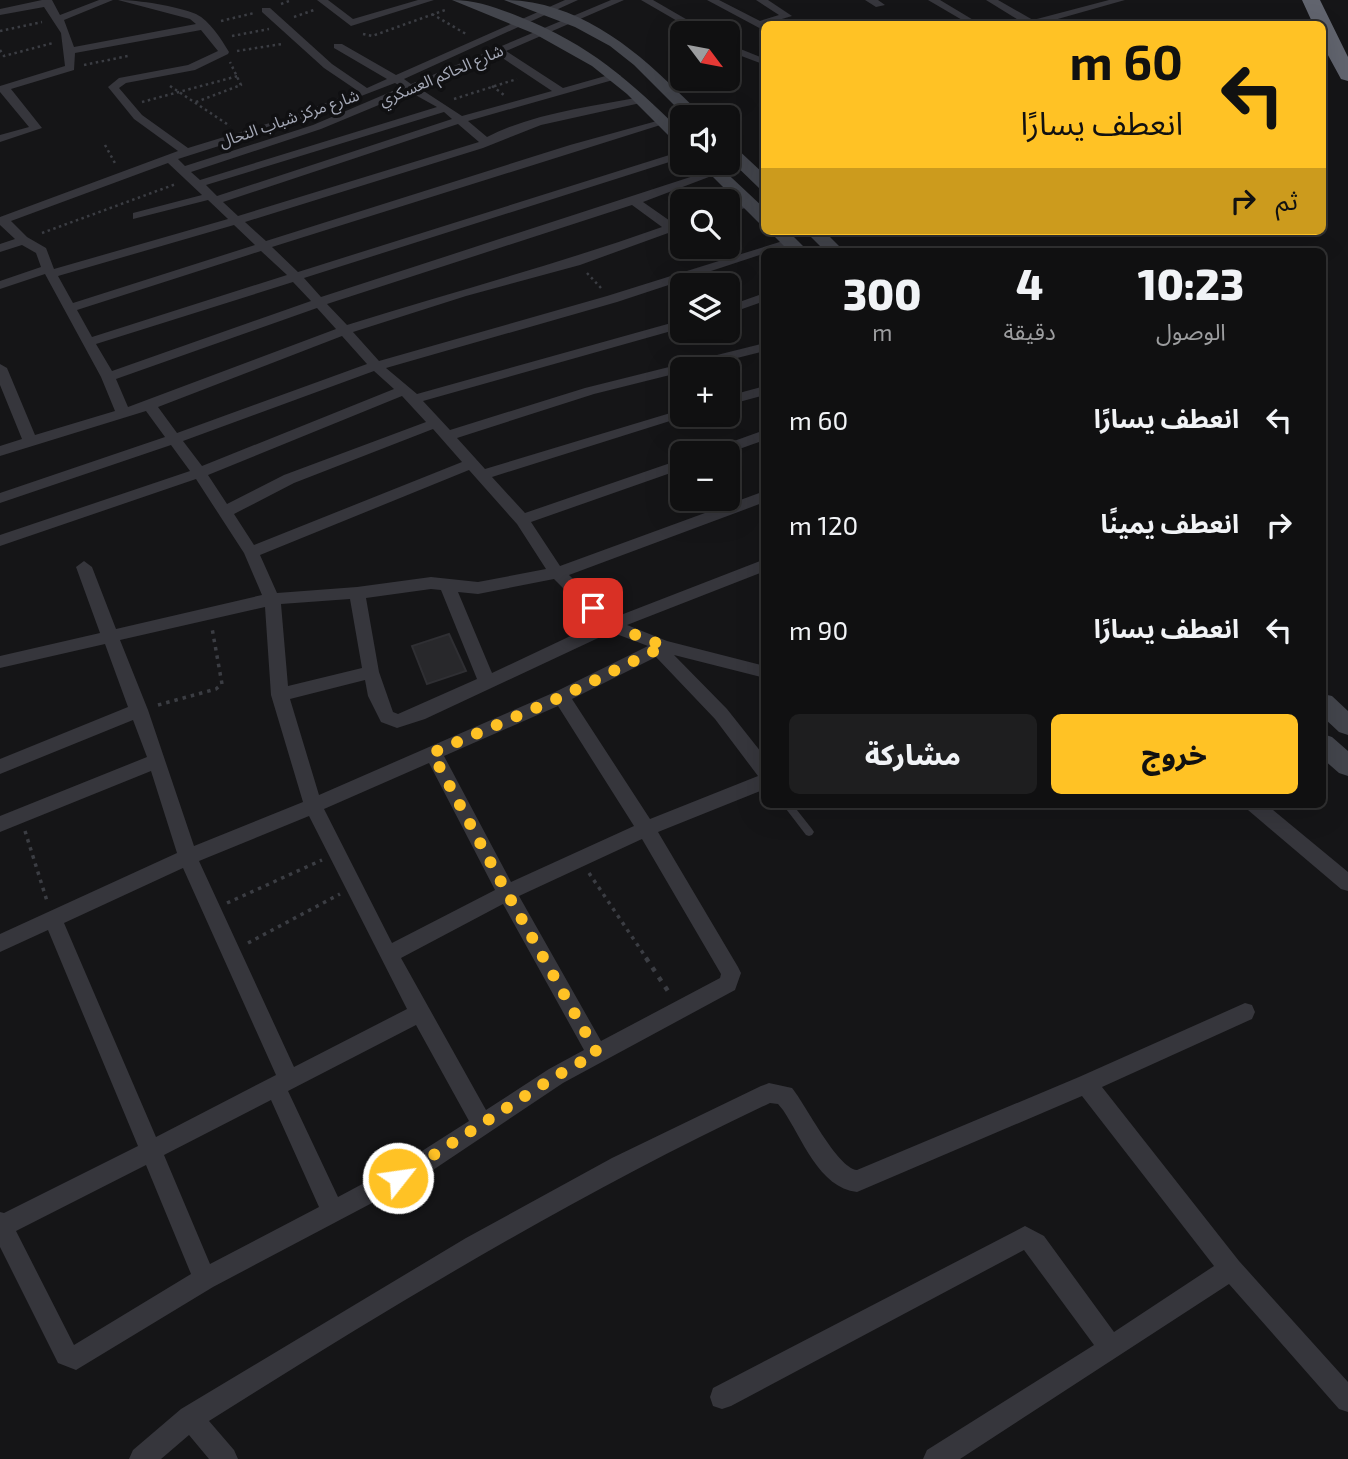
<!DOCTYPE html>
<html lang="ar">
<head>
<meta charset="utf-8">
<style>
  body { margin:0; font-family:"Exo 2","Noto Sans Arabic",sans-serif; background:#1e1e1f; color:#f1f3f6; direction:rtl; height:100vh; display:flex; flex-direction:column; font-size:26px; white-space:nowrap }
  * { box-sizing:border-box; margin:0 }
  p { font-size:23px; color:#9c9d9f }
  .icon { flex:none; width:38px; height:38px; fill:none; stroke:currentColor; stroke-width:2; stroke-linecap:round; stroke-linejoin:round }
  .map { position:relative; flex:1; overflow:hidden; direction:ltr }
  .panel { position:absolute; left:761px; top:248px; width:565px; height:560px; display:flex; flex-direction:column; background:#101011; border-radius:10px; box-shadow:0 7px 28px #0002,0 0 0 2px #303031; direction:rtl }
  .panel>* { flex:none }
  .guide { position:absolute; left:761px; top:21px; width:565px; height:214px; border-radius:10px; box-shadow:0 7px 28px #0002,0 0 0 2px #303031; direction:rtl; background:#ffc225; color:#111; overflow:hidden }
  .needle { width:46px; rotate:122deg }
  .buttons { position:absolute; left:670px; top:21px; display:grid; gap:14px }
  .buttons a { display:grid; place-items:center; width:70px; height:70px; border-radius:10px; background:#101011; box-shadow:0 7px 28px #0002,0 0 0 2px #303031; font-size:35px }
  .pin { position:absolute; display:grid; place-items:center; width:60px; height:60px; color:#fff; margin:-30px; border-radius:14px; box-shadow:0 4px 10px #0006 }
  .me { position:absolute; width:77px; margin:-38px; rotate:60deg; stroke-linejoin:round; filter:drop-shadow(0 0 5px #0008) }
  .turn { display:flex; align-items:center; gap:24px; height:147px; padding:0 28px; font-size:32px }
  .turn .icon { width:91px; height:91px; stroke-width:2.5 }
  .turn b { display:block; font-size:49px; line-height:60px }
  .then { display:flex; align-items:center; height:66px; padding:0 28px; background:#0003; gap:14px; font-size:26px }
  .eta { display:flex; justify-content:space-evenly; align-items:center; height:119px; text-align:center }
  .eta b { font-size:42px; font-weight:800; line-height:49px }
  .button { display:flex; gap:14px; margin-top:auto; padding:14px 28px }
  .button a { flex:1; height:80px; border-radius:10px; background:#ffc225; color:#111; font-size:28px; font-weight:800; line-height:80px; text-align:center }
  .button a+a { background:#1e1e1f; color:#f1f3f6 }
  ul { padding:0; list-style:none }
  li { display:flex; align-items:center; gap:21px; height:105px; padding:0 28px }
  li div { flex:1 }
  li b { display:block; font-size:26px }
  li em { font-style:normal }
  .map>svg:first-child { display:block }
  .building { fill:#28282b; stroke:#2f2f33; stroke-width:2 }
  .lines { fill:none; stroke-linecap:round; stroke-linejoin:round }
  .path-far2 { stroke:#3b3d43; stroke-width:2.5; stroke-dasharray:2.5 3.5; stroke-linecap:butt }
  .path-far1 { stroke:#3b3d43; stroke-width:3.5; stroke-dasharray:3.5 5; stroke-linecap:butt }
  .path { stroke:#3b3d43; stroke-width:4.5; stroke-dasharray:4.5 7; stroke-linecap:butt }
  .lane { fill:#36363c; fill-rule:evenodd }
  .street { fill:#36363c; fill-rule:evenodd }
  .secondary { fill:#43454c; fill-rule:evenodd }
  .highway { fill:#61646e; fill-rule:evenodd }
  .route { stroke:#ffc225; stroke-width:12; stroke-dasharray:0 21.6 }
  .labels { text-anchor:middle; stroke-width:7; stroke-linejoin:round; paint-order:stroke }
  .far-street-label { font-size:16px; fill:#a6aab8; stroke:#101012 }
</style>
</head>
<body>
<div class="map">
<svg width="1348" height="1459" viewBox="0 0 1348 1459">
  <rect width="100%" height="100%" fill="#151517"/>
  <path class="building" d="M449 634 466 671 427 684 412 646Z"/>
  <g class="lines">
    <path class="path-far2" d="M281 4 292 0
      M432 14 466 34
      M294 17 314 10
      M221 21 254 13
      M0 31 42 22
      M363 34 372 36 448 9
      M232 36 269 29
      M0 50 4 56 53 43
      M237 51 282 44
      M84 65 128 56
      M170 86 230 126
      M492 86 504 95
      M454 99 517 79
      M142 102 238 76
      M196 102 241 85 230 62
      M105 145 116 165
      M42 233 176 184
      M587 273 601 288"/>
    <path class="path-far1" d="M158 705 216 689 222 684 212 628
      M25 831 47 901
      M589 873 647 959
      M227 903 322 860
      M248 943 340 894"/>
    <path class="path" d="M646 958 670 994"/>
    <path class="lane" d="M783 805H793L812 829 814 832 812 835 809 836 806 835Z"/>
    <path class="street" d="M42 0H52L60 15 99 0H113L64 20 74 47 196 24 190 19 118 0C139 0 176 6 196 14 210 21 221 39 229 52L228 54 195 70 126 83 119 88 142 115 188 148 283 119 358 91 324 68 262 12V8H270L332 64 367 88 387 79 334 48V44H342L396 75 565 0H578L404 79 411 84 611 0H624L506 51 563 88 616 73 621 76 620 78 468 121 487 137C534 113 590 107 641 97L646 100 645 102 541 125 483 148 245 222 266 241 570 145 664 119 670 122 272 247 298 272 682 151V158L304 278 321 297 712 170 722 172 643 202 673 223 682 220V228L580 265 466 296 353 332 379 361 607 296 786 240H794L796 243 617 302 386 368 417 394 682 320V328L423 401 450 430 585 388 765 343V351L693 369H682V372L594 394 457 438 485 469 677 411 682 410V415H689L492 477 525 513 682 459V469L531 522 560 566 765 491V502L569 575 613 618 765 559V571L627 625 667 641 765 666V678L674 655 727 709 765 757V789L658 832 738 967 741 973 735 990 563 1083 427 1174 213 1287 76 1370 58 1363 0 1247V1212L4 1213 138 1146 48 930 0 952V934L177 853 151 771 0 832V816L147 757 133 720 0 774V759L128 707 105 644 0 668V656L100 633 76 567 84 561 92 567 116 629 262 595 244 553 196 479 0 546V535L190 471 171 445 0 503V493L165 437 146 411 0 456V446L22 439 0 385V364L7 368 35 435 115 411 101 377 45 274 0 289V281L41 267 36 253 22 245 0 252V244L15 239 0 225V217L178 151 134 119 108 87 119 78 188 65 218 51 201 30 75 53 74 70 11 89 42 128 0 142V135L29 127 0 92V86L65 66 61 33 44 7 0 15V9ZM498 55 552 91 462 116 419 88ZM395 83 402 87 313 125 185 166 178 159 291 123ZM410 92 437 107 200 180 191 172 321 129ZM444 112 452 119 217 196 206 185ZM458 124 479 142 238 216 223 202ZM168 163 202 195 133 213V219L208 200 228 219 54 269 46 248 27 237 11 221ZM632 205 662 227C558 264 452 292 347 325L327 304ZM234 225 255 245 73 303 58 276ZM261 251 287 275 92 337 77 310ZM293 282 311 301 112 371 96 344ZM317 308 336 329 128 407 116 379ZM342 336 367 364 177 433 158 407ZM374 371 394 389 202 466 183 441ZM402 396 426 422 284 475 227 504 208 475ZM433 429 462 462 254 545 234 514 294 483ZM469 470 517 524 546 569 478 582 431 577 357 587 277 593 260 555ZM554 579 598 623 492 673 458 592 478 594ZM431 589 441 590 477 679 398 714 393 712 379 672 366 598ZM350 599 362 668 288 686 281 604ZM265 607 271 695 303 802 194 846 148 710 120 640ZM611 632 648 646 555 692 319 795 290 699 365 680 368 696 381 722 397 728 425 719ZM656 657 715 719 758 776 650 819 572 699ZM558 706 634 826 511 882 444 756ZM429 763 495 890 392 943 324 809ZM309 816 407 1009 294 1067 199 861ZM642 839 721 974 720 978 601 1041 519 896ZM183 868 276 1075 156 1137 64 923ZM503 904 584 1050 549 1069 486 1110 401 958ZM416 1025 469 1121 411 1158 338 1197 288 1091ZM271 1100 319 1207 210 1264 164 1155ZM146 1165 191 1274 74 1345 16 1231Z
      M317 0H328L353 19 418 0H434L351 26Z
      M641 0H653L710 33H698Z
      M707 0H719L760 21 779 15 756 0H768L792 16 765 24V31Z
      M865 0H878L885 5 876 7Z
      M928 0H940L980 24H969Z
      M986 0H998L1033 20 1109 0H1125L1040 24H1025Z
      M728 44 765 59V65L728 51Z
      M748 199 752 200V206L728 213V205Z
      M765 293V301L728 314V306Z
      M765 386V395L728 405V396Z
      M765 430V440L728 453H707L709 450Z
      M1245 805H1267L1348 872V891L1341 889 1248 810Z
      M1245 1003 1252 1005 1255 1012 1252 1019 1102 1087 1239 1261 1348 1382V1412L1339 1409 1229 1284 960 1459H923L927 1450 1094 1345 1024 1250 731 1406 722 1409 713 1406 710 1397 713 1388 1025 1226 1044 1236 1114 1332 1214 1266 1082 1096 857 1192C819 1188 802 1138 783 1110L778 1104 770 1103C575 1195 391 1306 209 1421L234 1450 238 1459H209L189 1435 161 1459H129L133 1450 181 1409 466 1238 612 1158 761 1086 769 1083 792 1088C806 1105 837 1168 857 1170L1079 1077Z"/>
    <path class="secondary" d="M452 0C477 0 497 8 520 17 590 45 629 80 682 132V145L676 143 627 94 592 66 535 34Z
      M504 0C572 0 630 44 676 90 685 99 695 107 703 117H686L634 65 610 46 575 27Z
      M728 144 734 146 765 175V189L759 188 728 158Z
      M699 163H716L765 209V224L759 223Z
      M769 231H788L809 252H790Z
      M805 231H824L845 252H826Z
      M1323 694 1332 696 1348 711V735L1339 732 1323 717Z
      M1323 734 1332 737 1348 751V776L1339 773 1323 759Z"/>
    <path class="highway" d="M1302 0H1320L1348 57V81L1341 79 1323 46V24H1313Z"/>
  </g>
  <g class="lines">
    <path class="route" d="M398 1178 556 1076 597 1053 507 893 432 753 561 697 664 646 610 625 593 608"/>
  </g>
  <g class="labels">
    <g class="far-street-label">
      <text transform="translate(441 75) rotate(-23)" y="6">شارع الحاكم العسكري</text>
      <text transform="translate(289 118) rotate(-19)" y="6">شارع مركز شباب النحال</text>
    </g>
  </g>
</svg>
<div class="buttons">
<a><svg class="needle" viewBox="-14 -14 28 28"><path d="M0-13l5 13h-10z" fill="#e53935"/><path d="M0 13l5-13h-10z" fill="#9c9d9f"/></svg></a>
<a><svg class="icon" aria-label="sound" viewBox="0 0 24 24"><path d="M4 9h4l5-4v14l-5-4H4zM17 9q2 3 0 6"/></svg></a>
<a><svg class="icon" aria-label="search" viewBox="0 0 24 24"><circle cx="10" cy="10" r="6"/><path d="M15 15l6 6"/></svg></a>
<a><svg class="icon" aria-label="layers" viewBox="0 0 24 24"><path d="M12 4l9 5-9 5-9-5zM3 14l9 5 9-5"/></svg></a>
<a>+</a>
<a>−</a>
</div>
<div class="pin" style="left:593px;top:608px;background:#d93025"><svg class="icon" aria-label="arrive" viewBox="0 0 24 24"><path d="M6 21V4h12l-3 4 3 4H6"/></svg></div>
<svg class="me" style="left:398px;top:1178px" viewBox="-20 -20 40 40"><circle r="17" fill="#ffc225" stroke="#fff" stroke-width="3"/><path d="M0-11L8 9 0 5-8 9z" fill="#fff"/></svg>
<div class="guide">
<div class="turn"><svg class="icon" aria-label="left" viewBox="0 0 24 24"><path d="M17 20v-9H6M10 6l-5 5 5 5"/></svg><div><b>60 m</b>انعطف يسارًا</div></div>
<div class="then">ثم<svg class="icon" aria-label="right" viewBox="0 0 24 24"><path d="M7 20v-9h11M14 6l5 5-5 5"/></svg></div>
</div>
<section class="panel">
<div class="eta">
<div><b>10:23</b><p>الوصول</p></div>
<div><b>4</b><p>دقيقة</p></div>
<div><b>300</b><p>m</p></div>
</div>
<ul>
<li><svg class="icon" aria-label="left" viewBox="0 0 24 24"><path d="M17 20v-9H6M10 6l-5 5 5 5"/></svg><div><b>انعطف يسارًا</b></div><em>60 m</em></li>
<li><svg class="icon" aria-label="right" viewBox="0 0 24 24"><path d="M7 20v-9h11M14 6l5 5-5 5"/></svg><div><b>انعطف يمينًا</b></div><em>120 m</em></li>
<li><svg class="icon" aria-label="left" viewBox="0 0 24 24"><path d="M17 20v-9H6M10 6l-5 5 5 5"/></svg><div><b>انعطف يسارًا</b></div><em>90 m</em></li>
</ul>
<div class="button"><a>خروج</a><a>مشاركة</a></div>
</section>
</div>
</body>
</html>
